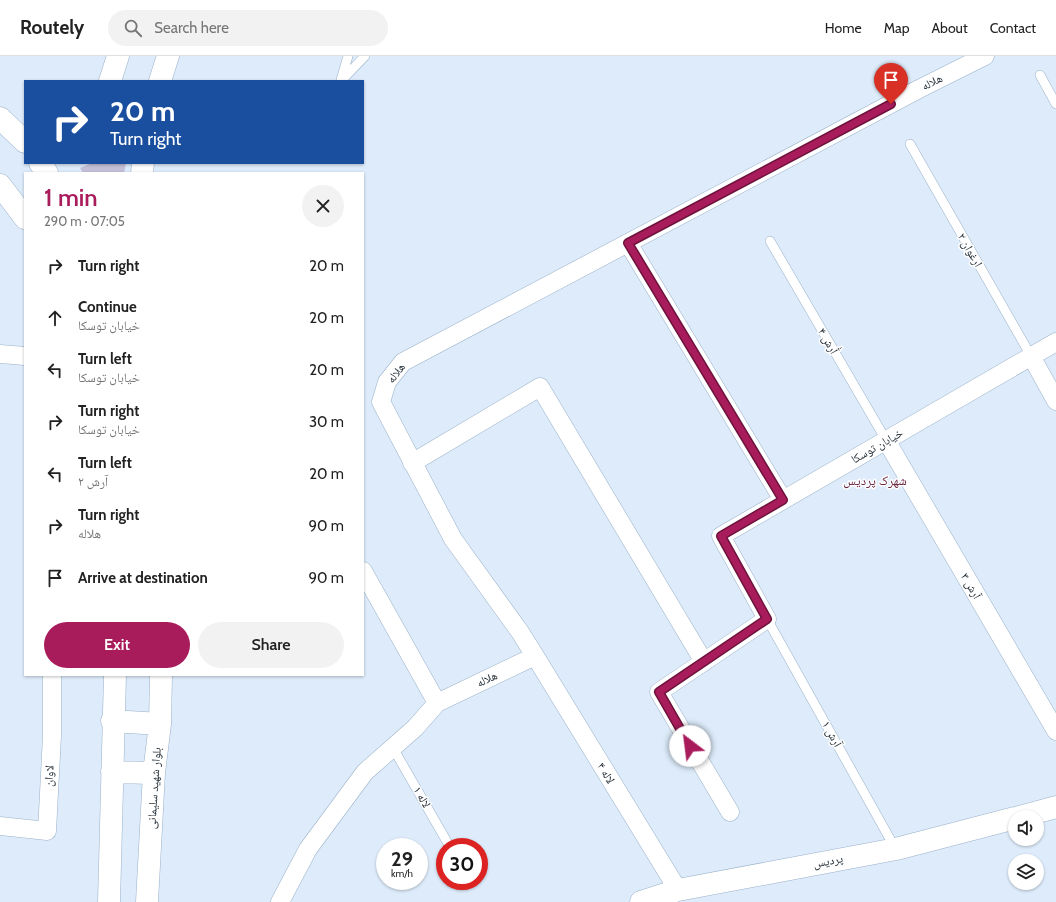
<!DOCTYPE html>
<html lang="en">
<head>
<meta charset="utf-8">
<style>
  body { margin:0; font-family:Cabin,"Noto Naskh Arabic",sans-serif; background:#f2f2f2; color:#222; height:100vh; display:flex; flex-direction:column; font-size:15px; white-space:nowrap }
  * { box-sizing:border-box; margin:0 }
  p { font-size:13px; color:#767676 }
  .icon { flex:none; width:22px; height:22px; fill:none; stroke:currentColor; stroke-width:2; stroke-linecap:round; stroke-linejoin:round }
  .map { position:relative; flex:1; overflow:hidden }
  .panel { position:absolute; left:24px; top:116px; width:340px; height:504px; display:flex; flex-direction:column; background:#fff; border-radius:0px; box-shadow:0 1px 3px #0004 }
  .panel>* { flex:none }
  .banner { position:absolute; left:24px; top:24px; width:340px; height:84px; border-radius:0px; box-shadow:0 1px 3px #0004; background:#1a4fa0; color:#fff; overflow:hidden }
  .tools { position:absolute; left:1008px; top:754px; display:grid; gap:8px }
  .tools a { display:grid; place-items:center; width:36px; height:36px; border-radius:50%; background:#fff; box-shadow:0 1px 3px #0004; font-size:20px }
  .speed { position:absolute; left:376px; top:782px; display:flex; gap:8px; font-size:20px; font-weight:700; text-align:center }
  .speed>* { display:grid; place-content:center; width:52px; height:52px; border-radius:50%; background:#fff; box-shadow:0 1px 3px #0004; line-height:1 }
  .speed small { font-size:10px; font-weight:400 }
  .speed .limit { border:6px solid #d22; background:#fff; color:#111 }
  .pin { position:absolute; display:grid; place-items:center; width:34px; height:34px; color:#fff; margin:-41px -17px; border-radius:50% 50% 50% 0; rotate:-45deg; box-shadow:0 0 4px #0007 }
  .pin .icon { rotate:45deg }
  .me { position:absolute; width:44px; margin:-22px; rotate:330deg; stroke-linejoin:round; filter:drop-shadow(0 0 3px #0008) }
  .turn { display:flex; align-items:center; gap:14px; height:84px; padding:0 20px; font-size:18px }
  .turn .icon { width:52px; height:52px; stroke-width:2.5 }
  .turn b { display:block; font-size:28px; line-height:34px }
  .round { display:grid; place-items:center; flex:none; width:42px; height:42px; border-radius:21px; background:#f2f2f2 }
  .headline { display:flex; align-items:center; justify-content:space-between; height:68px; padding:0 20px }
  h1 { font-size:24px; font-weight:600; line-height:30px; color:#a91c5c }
  .button { display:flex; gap:8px; margin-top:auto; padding:8px 20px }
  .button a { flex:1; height:46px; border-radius:24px; background:#a91c5c; color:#fff; font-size:16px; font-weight:600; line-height:46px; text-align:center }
  .button a+a { background:#f2f2f2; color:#222 }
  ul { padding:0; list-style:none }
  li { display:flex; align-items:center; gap:12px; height:52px; padding:0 20px }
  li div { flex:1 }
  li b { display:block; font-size:15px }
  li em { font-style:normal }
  header { display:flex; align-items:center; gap:24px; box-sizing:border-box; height:56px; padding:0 20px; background:#fff; border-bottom:1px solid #e0e0e0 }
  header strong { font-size:19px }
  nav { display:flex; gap:22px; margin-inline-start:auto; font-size:14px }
  .search { width:280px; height:36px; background:#f2f2f2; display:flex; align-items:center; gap:10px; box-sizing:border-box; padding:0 14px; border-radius:22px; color:#767676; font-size:15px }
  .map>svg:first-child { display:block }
  .green { fill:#c4c0d8 }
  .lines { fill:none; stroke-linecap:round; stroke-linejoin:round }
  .lane-casing { stroke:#9ab1c9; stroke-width:10 }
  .street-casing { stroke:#9ab1c9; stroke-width:19 }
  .secondary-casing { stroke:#9ab1c9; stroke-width:23 }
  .lane { stroke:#fff; stroke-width:9 }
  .street { stroke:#fff; stroke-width:18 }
  .secondary { stroke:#fff; stroke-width:22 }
  .route-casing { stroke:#6e123c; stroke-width:10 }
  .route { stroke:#a91c5c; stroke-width:7 }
  .labels { text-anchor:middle; stroke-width:3; stroke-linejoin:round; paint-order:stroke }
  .street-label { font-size:12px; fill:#27313a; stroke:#fff }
  .neighbourhood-label { font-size:13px; fill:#6b2841; stroke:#fff }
</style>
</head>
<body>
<header>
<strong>Routely</strong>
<div class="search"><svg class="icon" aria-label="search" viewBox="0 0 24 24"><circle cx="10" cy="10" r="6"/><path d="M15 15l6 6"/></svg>Search here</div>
<nav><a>Home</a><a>Map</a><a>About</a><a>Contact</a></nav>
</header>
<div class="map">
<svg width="1056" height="846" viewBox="0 0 1056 846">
  <rect width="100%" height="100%" fill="#ddebfa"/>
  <path class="green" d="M92 107H126L124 117H83L80 112Z"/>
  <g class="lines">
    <defs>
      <path id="lane" d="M1040 19 1056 48
        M341 24 348 0
        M341 25 365 0
        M910 88 1031 300
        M770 185 886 384
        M767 563 895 792
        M393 692 450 791"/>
      <path id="street" d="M628 187 783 444
        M0 298 25 300
        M1031 300 1056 345
        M886 384 1056 675
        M412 407 540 331 704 606
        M363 515 437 647
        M535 600 678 834
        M730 756 659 636 767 563 721 480 1056 286
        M0 770 47 775 52 680V619
        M280 846 308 793 365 716 415 672 437 647 535 600 520 576 453 483 381 346 387 326 403 306 919 33 985 0"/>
      <path id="secondary" d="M110 25 118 0
        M160 25 168 0
        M0 62 25 86
        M40 107 47 117
        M142 117 143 107
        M0 129 25 162
        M112 665 160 668
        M112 716 154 717
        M1019 761 1056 751
        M109 846 115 619
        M147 846 154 717 160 668 161 619
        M641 846 678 834 896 793 1015 762"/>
    </defs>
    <use href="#lane" class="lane-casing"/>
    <use href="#street" class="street-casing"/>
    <use href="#secondary" class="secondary-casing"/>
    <use href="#lane" class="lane"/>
    <use href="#street" class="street"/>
    <use href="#secondary" class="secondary"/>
  </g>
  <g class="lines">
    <defs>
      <path id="route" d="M690 690 659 636 767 563 721 480 783 444 628 187 891 48"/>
    </defs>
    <use href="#route" class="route-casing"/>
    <use href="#route" class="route"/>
  </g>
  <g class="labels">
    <g class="street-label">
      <text transform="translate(932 26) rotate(-27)" y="4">هلاله</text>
      <text transform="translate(970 194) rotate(60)" y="4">ارغوان ۲</text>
      <text transform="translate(828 285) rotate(60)" y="4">آٰرش ۴</text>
      <text transform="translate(396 317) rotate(-52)" y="4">هلاله</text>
      <text transform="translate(877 390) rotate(-30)" y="4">خیابان توسکا</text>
      <text transform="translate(971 530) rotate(60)" y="4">آرش ۳</text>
      <text transform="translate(487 623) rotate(-25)" y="4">هلاله</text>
      <text transform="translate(832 678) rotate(61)" y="4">آرش ۱</text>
      <text transform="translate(606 717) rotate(59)" y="4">لاله ۴</text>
      <text transform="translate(49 720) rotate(-87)" y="4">لاوان</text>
      <text transform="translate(154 732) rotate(-86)" y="4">بلوار شهید سلیمانی</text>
      <text transform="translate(422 741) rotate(61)" y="4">لاله ۱</text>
      <text transform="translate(828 805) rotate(-11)" y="4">پردیس</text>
    </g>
    <g class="neighbourhood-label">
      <text x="875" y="429">شهرک پردیس</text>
    </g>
  </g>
</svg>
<div class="tools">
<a><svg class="icon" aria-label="sound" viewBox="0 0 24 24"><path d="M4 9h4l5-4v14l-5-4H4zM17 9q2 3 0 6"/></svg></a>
<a><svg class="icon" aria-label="layers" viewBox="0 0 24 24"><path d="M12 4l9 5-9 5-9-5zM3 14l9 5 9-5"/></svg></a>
</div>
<div class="speed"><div>29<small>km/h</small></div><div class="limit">30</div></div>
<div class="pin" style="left:891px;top:48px;background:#d93025"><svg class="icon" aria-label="arrive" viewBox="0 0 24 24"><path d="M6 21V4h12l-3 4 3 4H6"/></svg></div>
<svg class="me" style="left:690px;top:690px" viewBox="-20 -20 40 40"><circle r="19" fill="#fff"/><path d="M0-13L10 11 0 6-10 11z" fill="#a91c5c"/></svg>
<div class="banner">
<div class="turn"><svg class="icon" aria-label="right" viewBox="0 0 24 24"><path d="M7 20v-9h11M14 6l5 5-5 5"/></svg><div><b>20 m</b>Turn right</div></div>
</div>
<section class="panel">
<div class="headline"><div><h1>1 min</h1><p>290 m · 07:05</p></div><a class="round"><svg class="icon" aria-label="close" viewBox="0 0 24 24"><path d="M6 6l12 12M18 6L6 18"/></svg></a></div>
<ul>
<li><svg class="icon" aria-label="right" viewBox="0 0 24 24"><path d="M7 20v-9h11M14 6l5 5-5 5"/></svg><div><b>Turn right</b></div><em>20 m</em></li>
<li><svg class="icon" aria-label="ahead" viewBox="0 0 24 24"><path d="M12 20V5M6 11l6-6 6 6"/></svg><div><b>Continue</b><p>خیابان توسکا</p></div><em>20 m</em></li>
<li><svg class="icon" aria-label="left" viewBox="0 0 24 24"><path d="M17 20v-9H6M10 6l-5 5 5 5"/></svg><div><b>Turn left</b><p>خیابان توسکا</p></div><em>20 m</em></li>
<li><svg class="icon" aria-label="right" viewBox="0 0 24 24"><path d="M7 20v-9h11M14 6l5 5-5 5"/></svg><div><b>Turn right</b><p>خیابان توسکا</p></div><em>30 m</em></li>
<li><svg class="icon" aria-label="left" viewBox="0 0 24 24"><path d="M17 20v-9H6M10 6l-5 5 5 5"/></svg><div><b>Turn left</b><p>آرش ۲</p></div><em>20 m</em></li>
<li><svg class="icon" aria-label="right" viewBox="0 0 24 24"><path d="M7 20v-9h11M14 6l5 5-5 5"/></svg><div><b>Turn right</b><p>هلاله</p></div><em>90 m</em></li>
<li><svg class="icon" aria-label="arrive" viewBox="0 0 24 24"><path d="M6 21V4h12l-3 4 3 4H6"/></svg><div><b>Arrive at destination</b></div><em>90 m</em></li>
</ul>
<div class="button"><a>Exit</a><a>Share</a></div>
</section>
</div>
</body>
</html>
